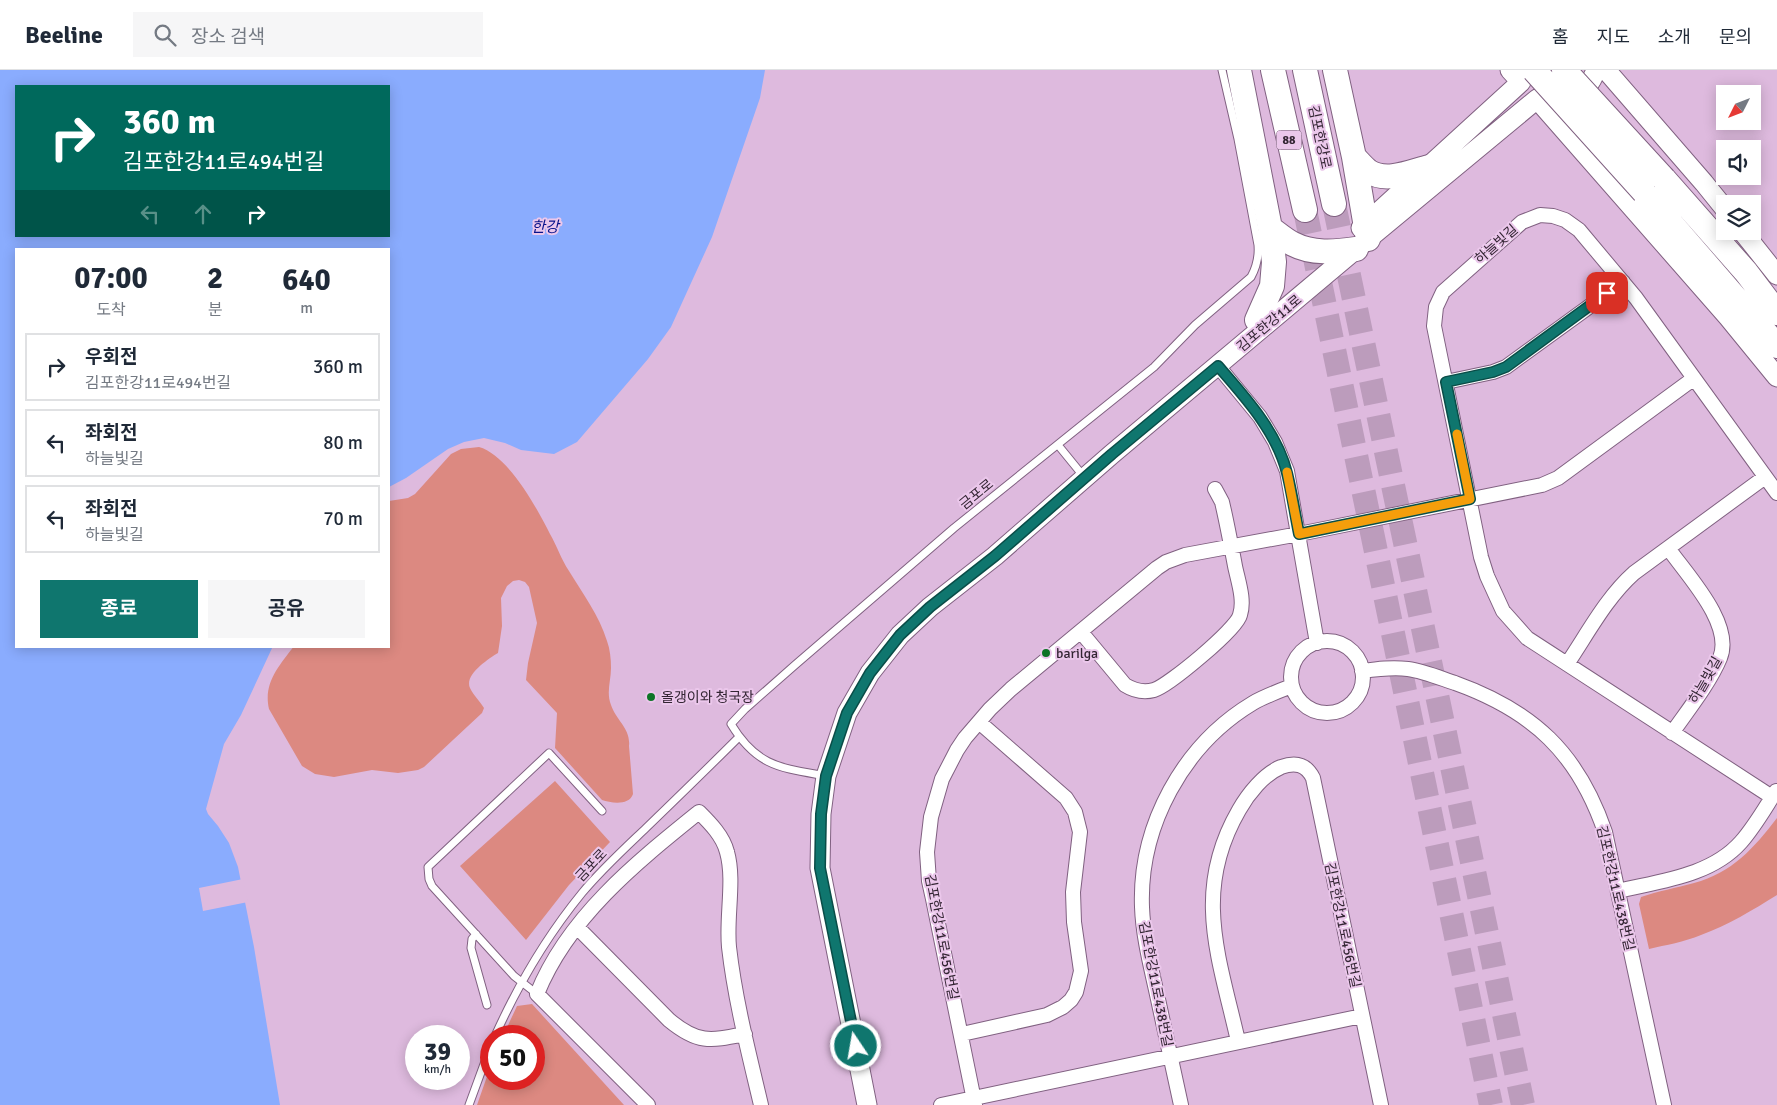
<!DOCTYPE html>
<html lang="ko">
<head>
<meta charset="utf-8">
<style>
  body { margin:0; font-family:Signika,"Noto Sans KR",sans-serif; background:#f6f6f7; color:#1f2937; height:100vh; display:flex; flex-direction:column; font-size:19px; white-space:nowrap }
  * { box-sizing:border-box; margin:0 }
  p { font-size:16px; color:#747a83 }
  .icon { flex:none; width:28px; height:28px; fill:none; stroke:currentColor; stroke-width:2; stroke-linecap:round; stroke-linejoin:round }
  .map { position:relative; flex:1; overflow:hidden }
  .drawer { position:absolute; left:15px; top:178px; width:375px; height:400px; display:flex; flex-direction:column; background:#fff; border-radius:0px; box-shadow:0 2px 12px #0003 }
  .drawer>* { flex:none }
  .guide { position:absolute; left:15px; top:15px; width:375px; height:152px; border-radius:0px; box-shadow:0 2px 12px #0003; background:#00695c; color:#fff; overflow:hidden }
  .needle { width:32px; rotate:228deg }
  .fabs { position:absolute; left:1716px; top:15px; display:grid; gap:10px }
  .fabs a { display:grid; place-items:center; width:45px; height:45px; border-radius:0px; background:#fff; box-shadow:0 2px 12px #0003; font-size:25px }
  .speed { position:absolute; left:405px; top:955px; display:flex; gap:10px; font-size:25px; font-weight:700; text-align:center }
  .speed>* { display:grid; place-content:center; width:65px; height:65px; border-radius:50%; background:#fff; box-shadow:0 2px 12px #0003; line-height:1 }
  .speed small { font-size:12px; font-weight:400 }
  .speed .limit { border:8px solid #d22; background:#fff; color:#111 }
  .pin { position:absolute; display:grid; place-items:center; width:42px; height:42px; color:#fff; margin:-21px; border-radius:10px; box-shadow:0 2px 8px #0006 }
  .me { position:absolute; width:55px; margin:-28px; rotate:348deg; stroke-linejoin:round; filter:drop-shadow(0 0 4px #0008) }
  .turn { display:flex; align-items:center; gap:18px; height:105px; padding:0 25px; font-size:22px }
  .turn .icon { width:65px; height:65px; stroke-width:2.5 }
  .turn b { display:block; font-size:35px; line-height:42px }
  .lanes { display:flex; align-items:center; height:48px; padding:0 25px; background:#0003; justify-content:center; gap:25px; direction:ltr }
  .lanes .off { opacity:.35 }
  .eta { display:flex; justify-content:space-evenly; align-items:center; height:85px; text-align:center }
  .eta b { font-size:30px; font-weight:700; line-height:35px }
  .cta { display:flex; gap:10px; margin-top:auto; padding:10px 25px }
  .cta a { flex:1; height:58px; border-radius:0px; background:#0f766e; color:#fff; font-size:20px; font-weight:700; line-height:58px; text-align:center }
  .cta a+a { background:#f6f6f7; color:#1f2937 }
  ul { padding:0; list-style:none }
  li { display:flex; align-items:center; gap:15px; height:68px; margin:0 10px 8px; padding:0 15px; border:2px solid #e0e1e3; border-radius:0px }
  li div { flex:1 }
  li b { display:block; font-size:19px }
  li em { font-style:normal }
  header { display:flex; align-items:center; gap:30px; box-sizing:border-box; height:70px; padding:0 25px; background:#fff; border-bottom:1px solid #e0e1e3 }
  header strong { font-size:24px }
  nav { display:flex; gap:28px; margin-inline-start:auto; font-size:18px }
  .search { width:350px; height:45px; background:#f6f6f7; display:flex; align-items:center; gap:12px; box-sizing:border-box; padding:0 18px; border-radius:0px; color:#747a83; font-size:19px }
  .map>svg:first-child { display:block }
  .green { fill:#dc8981 }
  .water { fill:#8aacfe; fill-rule:evenodd }
  .pier { fill:#debade }
  .lines { fill:none; stroke-linecap:round; stroke-linejoin:round }
  .highway-tunnel { stroke:#bc9cbc; stroke-width:24; stroke-dasharray:24 12; stroke-linecap:butt }
  .lane-casing { stroke:#806181; stroke-width:9 }
  .street-casing { stroke:#806181; stroke-width:16 }
  .secondary-casing { stroke:#806181; stroke-width:21 }
  .highway-casing { stroke:#806181; stroke-width:26 }
  .lane { stroke:#fff; stroke-width:7 }
  .street { stroke:#fff; stroke-width:14 }
  .secondary { stroke:#fff; stroke-width:19 }
  .highway { stroke:#fff; stroke-width:24 }
  .highway-bridge-casing { stroke:#806181; stroke-width:26; stroke-linecap:butt }
  .highway-bridge { stroke:#fff; stroke-width:24 }
  .route-casing { stroke:#0a4d48; stroke-width:12 }
  .route { stroke:#0f766e; stroke-width:9 }
  .slow { stroke:#f59e0b; stroke-width:9 }
  .poi-dot { fill:#0d7426; stroke:#ebc7eb; stroke-width:2 }
  .labels { text-anchor:middle; stroke-width:4; stroke-linejoin:round; paint-order:stroke }
  .shield { fill:#ebc7eb; stroke:#6a566a; stroke-width:1 }
  .shield-label { font-size:12px; font-weight:bold; fill:#332533 }
  .street-label { font-size:14px; fill:#332533; stroke:#ebc7eb }
  .poi-label { font-size:14px; fill:#332533; stroke:#ebc7eb; text-anchor:start }
  .water-label { font-size:15px; font-style:italic; fill:#08128a; stroke:#ebc7eb }
</style>
</head>
<body>
<header>
<strong>Beeline</strong>
<div class="search"><svg class="icon" aria-label="search" viewBox="0 0 24 24"><circle cx="10" cy="10" r="6"/><path d="M15 15l6 6"/></svg>장소 검색</div>
<nav><a>홈</a><a>지도</a><a>소개</a><a>문의</a></nav>
</header>
<div class="map">
<svg width="1777" height="1035" viewBox="0 0 1777 1035">
  <rect width="100%" height="100%" fill="#debade"/>
  <path class="green" d="M479 377C508 385 537 438 550 464 557 476 561 489 569 501 583 524 599 545 607 571 610 579 611 589 611 598 611 611 606 622 611 635 616 650 631 659 629 676L633 724C629 736 611 733 602 730L555 678 557 643 526 610 528 593 537 553 529 517 525 512 519 510 513 511 507 516 501 528 502 556 498 583C488 589 464 605 470 618 473 625 480 631 484 638L482 643 424 697 418 700 398 703 372 700 334 707 315 704 302 696 269 639C263 613 279 596 294 576H389V431L408 428 415 424 451 384 461 379Z
    M555 711 610 772 569 815 526 870 460 796Z
    M1777 748V825C1753 840 1728 855 1701 865 1684 872 1666 875 1649 879L1639 834 1641 827C1658 821 1676 818 1694 813 1732 803 1754 778 1777 748Z
    M532 934 624 1035H477L491 995V1009H534V966H503L517 936Z"/>
  <path class="water" d="M0 0H765L760 28 712 167 671 257 648 289 577 372 554 384 521 380 505 373 484 368 464 372 448 379 406 408 389 417V179H16V576H273L241 645 224 674 206 739 208 744 218 756 229 773 238 797 254 877 280 1035H0ZM16 16H389V166H16Z"/>
  <path class="pier" d="M243 809 248 832 203 841 199 818Z"/>
  <g class="lines">
    <path class="highway-tunnel" d="M1334 134 1523 1035
      M1305 140 1491 1035"/>
    <defs>
      <path id="lane" d="M1058 375 1080 402
        M826 706C781 698 757 697 731 654L745 639 795 595 954 458 1154 297 1195 255 1251 207C1257 196 1259 187 1258 175L1238 69 1222 0
        M476 864 472 869 471 878 487 935
        M537 924 514 906 432 816 429 809 428 797 549 683 602 741
        M495 966C518 915 546 867 582 823 601 800 624 779 646 758 677 728 708 698 739 667
        M469 1035 491 975"/>
      <path id="street" d="M1218 296 1260 347 1275 372 1287 401 1317 573
        M1446 312 1493 302 1506 297 1623 212
        M1668 478C1687 505 1734 554 1720 588 1709 614 1688 640 1672 663
        M1081 562 1125 615C1133 620 1143 623 1154 620 1168 616 1237 559 1240 545 1245 530 1238 511 1235 496 1231 475 1227 453 1222 432L1215 419
        M1291 607a36 36 0 1 1 72 0a36 36 0 1 1-72 0Z
        M1567 594C1588 563 1606 528 1634 503L1765 407
        M1362 601C1377 599 1392 597 1408 599 1423 601 1440 608 1455 613 1533 641 1578 683 1605 762L1664 1035
        M1772 727 1527 568 1503 541 1487 506 1481 487 1434 256 1436 237 1443 222 1522 152 1540 145 1553 146 1565 150 1579 160 1636 228 1777 423
        M1618 821C1660 811 1711 806 1741 772 1755 756 1765 738 1776 721
        M577 857 669 950C698 974 710 971 745 964
        M962 964 1047 945 1063 937 1071 930 1076 922 1081 901 1074 852 1073 822 1080 762 1075 742 1066 728 979 652
        M1238 971C1219 887 1192 821 1239 740 1248 724 1264 704 1281 697 1295 692 1306 694 1313 708L1381 1035
        M648 1035 537 924C568 847 637 792 699 742 710 753 723 766 727 782 735 810 726 847 729 877 735 930 749 984 761 1035
        M941 1035 1362 946
        M975 1035 933 829 929 811 927 782 931 747 942 709 957 680 965 668 990 639 1011 619 1157 498 1166 492 1185 485 1299 464 1542 415 1558 408 1693 309
        M1181 1035C1173 997 1164 958 1156 920 1150 893 1143 865 1142 837 1139 756 1183 675 1253 633 1265 626 1279 621 1292 616"/>
      <path id="secondary" d="M1606 0 1704 113 1725 139
        M1573 28C1585 21 1591 13 1596 0
        M1361 158 1521 12 1510 0
        M1742 161 1777 205
        M867 1035 820 798 821 744 826 706 847 643 870 603 900 565 930 537 995 486 1112 384 1368 169 1537 29 1728 247 1777 307"/>
      <path id="highway" d="M1239 0 1270 158 1274 192 1272 216 1257 250
        M1273 0 1305 140
        M1305 0 1334 134
        M1335 0 1354 87 1368 169
        M1354 87C1358 91 1363 97 1368 101 1386 113 1410 102 1429 97
        M1664 109 1746 202 1777 243
        M1644 122 1777 276
        M1270 158C1277 163 1285 170 1293 174 1312 184 1335 182 1356 179"/>
    </defs>
    <use href="#lane" class="lane-casing"/>
    <use href="#street" class="street-casing"/>
    <use href="#secondary" class="secondary-casing"/>
    <use href="#highway" class="highway-casing"/>
    <use href="#lane" class="lane"/>
    <use href="#street" class="street"/>
    <use href="#secondary" class="secondary"/>
    <use href="#highway" class="highway"/>
    <defs>
      <path id="highway-bridge" d="M1534 0 1644 122
        M1564 0 1664 109"/>
    </defs>
    <use href="#highway-bridge" class="highway-bridge-casing"/>
    <use href="#highway-bridge" class="highway-bridge"/>
  </g>
  <g class="lines">
    <defs>
      <path id="route" d="M856 976 820 798 821 744 826 706 847 643 870 603 900 565 930 537 995 486 1112 384 1218 296C1245 327 1277 362 1287 403 1292 423 1295 444 1299 464L1470 429 1446 312 1493 302 1506 297 1607 223"/>
    </defs>
    <use href="#route" class="route-casing"/>
    <use href="#route" class="route"/>
    <path class="slow" d="M1287 402 1299 464 1470 429 1457 364"/>
  </g>
  <g class="poi-dot">
    <circle cx="1046" cy="583" r="5"/>
    <circle cx="651" cy="627" r="5"/>
  </g>
  <g class="labels">
    <rect class="shield" x="1276.5" y="60.5" width="25" height="19" rx="4"/>
    <g class="shield-label">
      <text x="1289" y="74">88</text>
    </g>
    <g class="street-label">
      <text transform="translate(1320 67) rotate(78)" y="5">김포한강로</text>
      <text transform="translate(1496 174) rotate(-41)" y="5">하늘빛길</text>
      <text transform="translate(1269 253) rotate(-40)" y="5">김포한강11로</text>
      <text transform="translate(976 424) rotate(-39)" y="5">금포로</text>
      <text transform="translate(1705 610) rotate(-60)" y="5">하늘빛길</text>
      <text transform="translate(591 795) rotate(-47)" y="5">금포로</text>
      <text transform="translate(1616 818) rotate(77)" y="5">김포한강11로438번길</text>
      <text transform="translate(1343 855) rotate(78)" y="5">김포한강11로456번길</text>
      <text transform="translate(942 867) rotate(79)" y="5">김포한강11로456번길</text>
      <text transform="translate(1156 914) rotate(79)" y="5">김포한강11로438번길</text>
    </g>
    <g class="poi-label">
      <text x="1056" y="588">barilga</text>
      <text x="661" y="632">올갱이와 청국장</text>
    </g>
    <g class="water-label">
      <text x="545" y="162">한강</text>
    </g>
  </g>
</svg>
<div class="fabs">
<a><svg class="needle" viewBox="-14 -14 28 28"><path d="M0-13l5 13h-10z" fill="#e53935"/><path d="M0 13l5-13h-10z" fill="#747a83"/></svg></a>
<a><svg class="icon" aria-label="sound" viewBox="0 0 24 24"><path d="M4 9h4l5-4v14l-5-4H4zM17 9q2 3 0 6"/></svg></a>
<a><svg class="icon" aria-label="layers" viewBox="0 0 24 24"><path d="M12 4l9 5-9 5-9-5zM3 14l9 5 9-5"/></svg></a>
</div>
<div class="speed"><div>39<small>km/h</small></div><div class="limit">50</div></div>
<div class="pin" style="left:1607px;top:223px;background:#d93025"><svg class="icon" aria-label="arrive" viewBox="0 0 24 24"><path d="M6 21V4h12l-3 4 3 4H6"/></svg></div>
<svg class="me" style="left:856px;top:976px" viewBox="-20 -20 40 40"><circle r="17" fill="#0f766e" stroke="#fff" stroke-width="3"/><path d="M0-11L8 9 0 5-8 9z" fill="#fff"/></svg>
<div class="guide">
<div class="turn"><svg class="icon" aria-label="right" viewBox="0 0 24 24"><path d="M7 20v-9h11M14 6l5 5-5 5"/></svg><div><b>360 m</b>김포한강11로494번길</div></div>
<div class="lanes"><svg class="icon off" aria-label="left" viewBox="0 0 24 24"><path d="M17 20v-9H6M10 6l-5 5 5 5"/></svg><svg class="icon off" aria-label="ahead" viewBox="0 0 24 24"><path d="M12 20V5M6 11l6-6 6 6"/></svg><svg class="icon" aria-label="right" viewBox="0 0 24 24"><path d="M7 20v-9h11M14 6l5 5-5 5"/></svg></div>
</div>
<section class="drawer">
<div class="eta">
<div><b>07:00</b><p>도착</p></div>
<div><b>2</b><p>분</p></div>
<div><b>640</b><p>m</p></div>
</div>
<ul>
<li><svg class="icon" aria-label="right" viewBox="0 0 24 24"><path d="M7 20v-9h11M14 6l5 5-5 5"/></svg><div><b>우회전</b><p>김포한강11로494번길</p></div><em>360 m</em></li>
<li><svg class="icon" aria-label="left" viewBox="0 0 24 24"><path d="M17 20v-9H6M10 6l-5 5 5 5"/></svg><div><b>좌회전</b><p>하늘빛길</p></div><em>80 m</em></li>
<li><svg class="icon" aria-label="left" viewBox="0 0 24 24"><path d="M17 20v-9H6M10 6l-5 5 5 5"/></svg><div><b>좌회전</b><p>하늘빛길</p></div><em>70 m</em></li>
</ul>
<div class="cta"><a>종료</a><a>공유</a></div>
</section>
</div>
</body>
</html>
